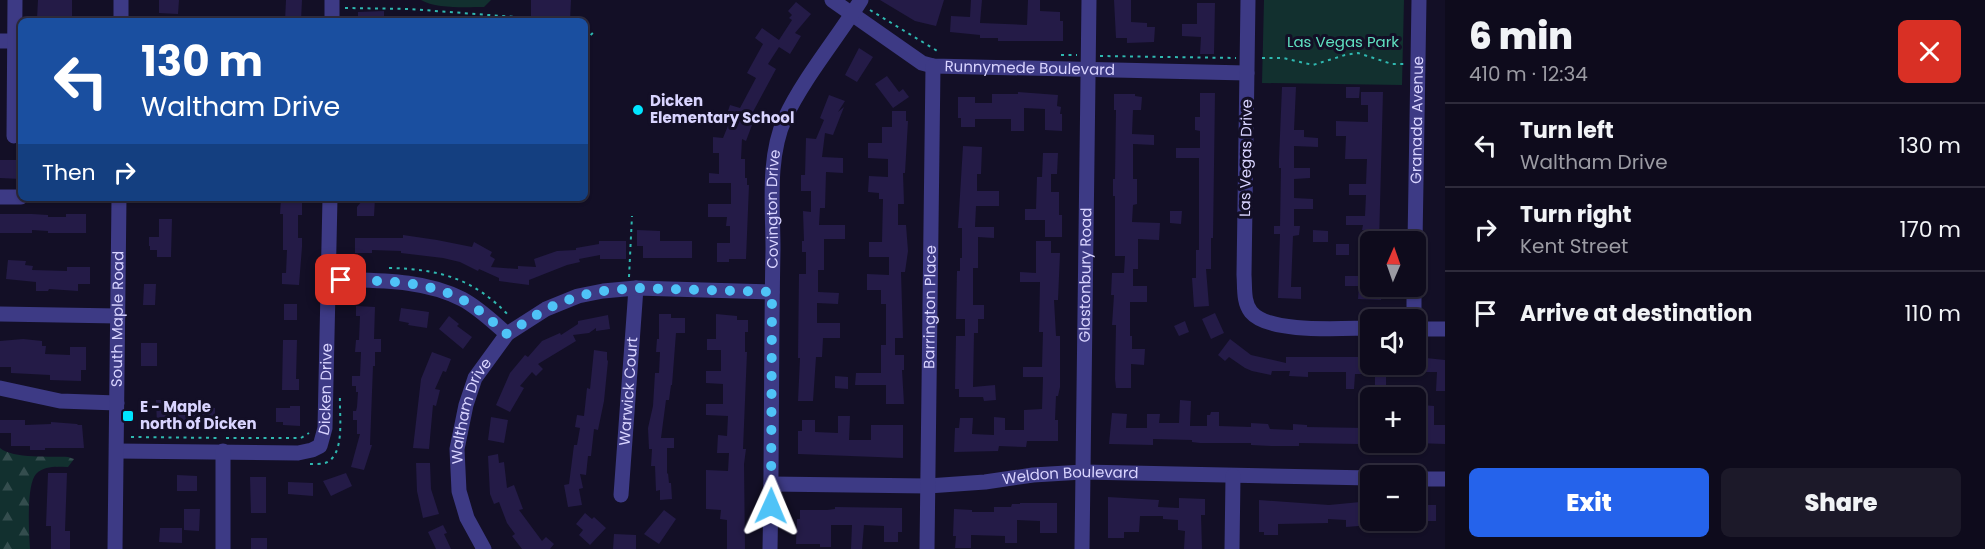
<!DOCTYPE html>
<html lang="en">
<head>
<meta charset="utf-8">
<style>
  body { margin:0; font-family:Poppins,sans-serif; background:#1c1929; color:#f1f3f6; height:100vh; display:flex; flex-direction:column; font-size:22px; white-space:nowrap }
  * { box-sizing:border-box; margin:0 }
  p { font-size:20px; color:#9b9ba3 }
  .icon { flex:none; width:33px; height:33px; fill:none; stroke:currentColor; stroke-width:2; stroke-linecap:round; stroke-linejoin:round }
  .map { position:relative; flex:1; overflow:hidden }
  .sheet { display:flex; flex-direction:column; background:#0e0b1c; width:540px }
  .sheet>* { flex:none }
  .hud { position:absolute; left:18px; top:18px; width:570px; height:183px; border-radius:9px; box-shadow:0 2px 4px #0004,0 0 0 2px #2e2b3b; background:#1a4fa0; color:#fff; overflow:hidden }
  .needle { width:39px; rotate:2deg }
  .tools { position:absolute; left:1360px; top:231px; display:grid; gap:12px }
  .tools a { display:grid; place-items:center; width:66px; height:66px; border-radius:9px; background:#0e0b1c; box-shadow:0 2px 4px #0004,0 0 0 2px #2e2b3b; font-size:30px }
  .pin { position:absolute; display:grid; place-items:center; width:51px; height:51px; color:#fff; margin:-26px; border-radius:12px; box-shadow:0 3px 9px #0006 }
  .me { position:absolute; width:66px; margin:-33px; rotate:1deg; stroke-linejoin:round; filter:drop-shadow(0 0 4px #0008) }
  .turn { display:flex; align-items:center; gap:21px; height:126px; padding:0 24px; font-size:27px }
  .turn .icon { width:78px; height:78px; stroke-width:2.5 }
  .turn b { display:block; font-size:42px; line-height:51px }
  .then { display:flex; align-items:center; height:57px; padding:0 24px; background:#0003; gap:12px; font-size:22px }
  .round { display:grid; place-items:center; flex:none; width:63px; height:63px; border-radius:9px; background:#1c1929 }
  .headline { display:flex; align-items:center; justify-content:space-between; height:102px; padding:0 24px }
  h1 { font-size:36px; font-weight:800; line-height:45px }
  .button { display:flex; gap:12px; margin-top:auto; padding:12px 24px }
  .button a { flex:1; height:69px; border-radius:9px; background:#2563eb; color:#fff; font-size:24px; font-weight:800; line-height:69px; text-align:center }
  .button a+a { background:#1c1929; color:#f1f3f6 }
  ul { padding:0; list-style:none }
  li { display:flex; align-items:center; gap:18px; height:84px; padding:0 24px; border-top:2px solid #2e2b3b }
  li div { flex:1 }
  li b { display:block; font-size:22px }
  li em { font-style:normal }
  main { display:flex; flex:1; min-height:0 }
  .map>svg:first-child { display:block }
  .forest { fill:url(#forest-firs) }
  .green { fill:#12302f }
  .building { fill:#241b47 }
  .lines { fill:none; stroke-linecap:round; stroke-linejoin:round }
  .path { stroke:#2fb8b0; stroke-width:2; stroke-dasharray:3 4.5; stroke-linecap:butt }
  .minor { stroke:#3d3a85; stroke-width:15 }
  .route { stroke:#4fc3f7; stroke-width:10; stroke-dasharray:0 18 }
  .poi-dot { fill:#00e5ff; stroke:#130f26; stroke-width:2 }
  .labels { text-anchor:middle; stroke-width:6; stroke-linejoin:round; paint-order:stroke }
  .park-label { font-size:15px; fill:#5fe0c0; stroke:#130f26 }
  .street-label { font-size:15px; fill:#d9d4ff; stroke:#130f26 }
  .poi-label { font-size:15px; font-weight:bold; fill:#d9d4ff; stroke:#130f26; text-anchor:start }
</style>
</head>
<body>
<main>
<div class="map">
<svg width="1445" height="549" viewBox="0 0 1445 549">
  <defs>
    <pattern id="forest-firs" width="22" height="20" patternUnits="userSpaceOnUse" patternTransform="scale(1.5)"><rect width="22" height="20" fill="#12302f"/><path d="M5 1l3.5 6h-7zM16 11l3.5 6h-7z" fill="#344d4e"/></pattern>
  </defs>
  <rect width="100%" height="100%" fill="#130f26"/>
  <path class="forest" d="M0 448C13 459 51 456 68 457L74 459 68 467C57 467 45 465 36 474 26 485 29 534 30 549H0Z"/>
  <path class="green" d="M421 0H491L484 7C467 7 435 9 421 0Z
    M1264 0H1404L1402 85 1262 83Z"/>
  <path class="building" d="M38 0H72V19H37Z
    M159 0H179L178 14 159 13Z
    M286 0H302L301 21H285Z
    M531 0H571L570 21H531Z
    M880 0H944L936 26 915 21Z
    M971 0H982L980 23 1027 25 1028 0H1040V11L1060 12V21H1063V41H998V38H980V35L950 32 951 16 970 17Z
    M1114 0H1131V22L1147 23V27H1155L1154 42 1127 43V38H1116Z
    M796 2 811 14 795 33 801 36 790 54 779 47 768 64 776 69 747 123 752 125 746 141 742 139 741 159H745V178H747V185H749L746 259H729V262H717V243H730V226H726L727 217H708V204H731V183H709V173L719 174V153H713V137L723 138 732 116 727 114 730 105 740 108 756 78 747 73 763 44 755 38 762 28 779 40 792 20 789 18 792 15 788 11Z
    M1197 3H1215L1214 54H1200L1201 37 1182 36V24H1197Z
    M384 11V21H358V12Z
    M859 48 873 57 857 82 845 75Z
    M887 76 899 92 903 89 909 97 893 108 875 84Z
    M1282 87H1296L1294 130H1304V137L1318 138V147L1294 146V168H1310V178L1294 179V198L1313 199V209H1294V226H1300L1299 235 1293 236 1291 287H1301V299L1278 298 1280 234H1274V226H1280L1281 168H1279V159Z
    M1346 87H1360L1359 98H1346Z
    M1018 92 1058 95 1057 106 1061 107 1060 114H1062V131L1045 130V109L1024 108V131H1011V119H975V127H961V118H958V97H975V103H992V94H1018Z
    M1361 92H1383L1379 242H1366L1367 230H1362L1363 225H1346V216H1365L1366 195H1349V184H1366L1367 159H1345L1346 136H1336V121L1368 122V105H1361Z
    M1200 93H1215L1213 238H1211V269H1206L1209 306 1194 307 1192 278H1196V250H1199V158H1176V148H1200V131L1195 130V117H1200Z
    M1114 94H1135V96L1142 97 1141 110H1133L1132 134 1154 135V145L1133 144V179H1137V204L1133 205 1132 222 1160 223 1159 240 1138 239V269H1133V286H1147V302H1130V336H1132V349H1145L1144 365 1131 364V388H1116L1115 379 1116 325H1112L1114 295H1111L1112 273H1124L1125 256H1115V196H1113V179H1115L1116 110H1114Z
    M829 95 845 101 838 112 844 107 833 135 825 133 822 157 843 158V173L826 172 825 208H820L819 225H845V239H824V270H818V292L839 293 838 304 817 303V323H840V338H823L822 357H816L813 401H798L800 358H798L799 274H806V252H802V241H804L803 211 811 212V191H801V175H805L806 138 816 139 824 120 820 118Z
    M892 111H906V121H908L905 173H903L904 204H898V225H906L908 251 905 272H901L903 338H895V355H904V370H902L904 404H886V385H855L856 373H881V345H886V304H881V290H867V274L889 275V257H869V242H882L883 199H879V193L868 192 869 176 888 177V159L868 158V143H882V127H892Z
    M963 146 982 147 981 174H977V191H999V206H976L975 227H994V238L978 237V268H973V305H984V319H978V333H974L973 387 995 385 996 400 984 401 983 397H959V389H955L956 336H965V319H956L957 271H960V258H962V228H958Z
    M1043 153H1058L1057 174H1051V192H1059V215H1062V237H1045V220H1025V209H1036L1037 177H1042Z
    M0 160H21V179L0 178Z
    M281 198H295L298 199V203H302V215H298V238H302V247L299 285 282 284V273H286L287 250H283V214H280Z
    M361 198H375L374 216H357V207L361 202Z
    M1170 211H1182L1181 224 1170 223Z
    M0 214H32L48 215V217H66V214H86V233H48V231L32 230V233H0Z
    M159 219H172L171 257H157V250H150V246H149V237H159Z
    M637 230 660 231V241H692V258H643V246H637Z
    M1313 230 1328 231V242H1313Z
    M403 235 437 240 472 247 474 242 492 252 490 256 495 259 491 267 518 269V266L536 267 534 259 557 251 576 250V248L599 244V241H626V259H600V255L579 259 580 262 567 265 529 280V285L499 281V278L479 269 478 271 460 262 443 258 401 253V251L372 250V253H355V238H403Z
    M1036 241H1051V253H1060L1058 300H1054L1056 336H1060V387L1058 396H1056L1055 420H1058V441H1027L1026 447 999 446 998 451 954 452 955 428H959L960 418H973L972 434 994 435V417L1005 418V430H1024V410L1042 409 1043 377H1023V367H1042L1043 332H1039L1040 282H1020V272L1036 273Z
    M1336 244H1349V255H1336Z
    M1359 249 1371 250V286H1381V300L1358 299 1359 286H1345V276H1359Z
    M8 260 26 261 25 265 33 266 32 270 67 271V267H90V284H78V291L49 289 48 291H36V282L6 279Z
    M144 284H156L155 305H143Z
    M284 304H297V320H284Z
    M356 306 375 307 374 339H381V352H375V366H373L370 445H372L364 470 351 467 360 434H357V420H353V411H356L357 407 358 392H356V386H352V376H360L361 352H355L356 340H359L360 316H356Z
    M401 308 429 312 427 328 408 325 409 323 399 321Z
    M1215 313 1224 333 1211 339 1202 319Z
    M659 314H671V318H685V333H676L672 385H671L669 400H666L661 438H674V448H667V474L668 473 669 483H671L672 499 660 500V490L656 491 655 466H651L652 449H649L648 428 653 406 655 373H659L660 352H656L657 339H659Z
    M716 314 737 316V320H748V332H745V352H747L743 449H746L744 464 745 549H727V520L720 519 721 510 706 509V470L728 471 729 453H717L718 435 727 436 728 416 706 415V404H723V384L706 383V371H721V350H707V339H716Z
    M608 315 610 329 596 331V328L589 333 573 335 576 341 538 364 543 369 536 376 532 372 520 386 524 388 510 412 496 405 510 373 525 355 528 357 542 341 560 333 561 335 578 324V321Z
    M449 316 459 324 457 326 472 337 463 349 439 329Z
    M1185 321 1189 332 1179 336 1174 326Z
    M23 339 42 341V346H46L45 354 70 355V347H86V370H81V381L50 380V375L11 373V367H0V341Z
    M1230 339 1251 355 1286 363V357H1371V364H1386V392H1375V374H1355L1354 389H1346V372H1308V377L1289 376 1290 371H1272L1271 375 1252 371 1245 368 1229 357 1225 361 1218 355Z
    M283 340H297L296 379H299V390H282Z
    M141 343H157V366H141Z
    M594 350 607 352V360L608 361 604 401 598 430 594 429 591 456H588L586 475 580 474 583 488 579 489 582 505 568 507 564 485 569 484 574 445H577L580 428 575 427 577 415 584 416 587 388 590 389Z
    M432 352 451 359 446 372 443 371 435 389 440 390 436 406 433 405 429 449 413 448 421 379Z
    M1416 357 1445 360V391H1436L1437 372H1416Z
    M835 376 848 377V389L835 388Z
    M156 400H168V408H191V405L215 408V421H207V424L172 422V425H157Z
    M1180 400 1191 401 1190 426H1207V415H1210L1211 412H1219V426L1251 427V423L1268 424 1270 429 1293 430V424L1307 425V427L1365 428V442H1360V444L1299 443V446H1271L1251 445V443H1200L1192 442V440L1153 439V445L1109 444 1112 413 1127 414 1126 428H1147V414H1160L1159 423H1179Z
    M1422 405 1434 406V425H1445V444L1416 443V426H1421Z
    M290 406H300V426L283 425V422H276V408H290Z
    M1360 407H1371V419H1359Z
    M838 416H850L849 440H871V425H903V458L798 454V431H802V420H815V432L838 433Z
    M491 417 508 420 504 443 488 440Z
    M0 420H25V425L51 424V422L77 424 78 425H82L84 448H45V450H30V446H11V433H0Z
    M498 454 499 463 504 462 507 488 514 485 523 509 519 510 542 541 546 537 554 544 550 549H522L512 536 515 534 507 523 499 502 494 504 490 494 488 456Z
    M416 463H430L431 489 439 514 423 518 417 491Z
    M48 473H67L65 531H70V549H51V526H46Z
    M346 473 352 486 331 496 323 481Z
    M177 475 197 476V491H177Z
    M250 477H266V513H251Z
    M288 482 313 483V496L288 494Z
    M1108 497 1159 500 1158 507 1179 508V498L1205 499V515H1201L1202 549H1184L1185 531 1178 530V520L1163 519V516H1140L1139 532H1124V538H1108Z
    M1259 500 1329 505 1371 501V525L1346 527V520L1328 519V523L1278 524V535H1264V532H1259Z
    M1020 503H1057V533H1040V521L1017 520V543H1005V536L971 535V548H955L956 536H953L954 509 972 510V512H994V507H1011L1012 504H1020Z
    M1416 505H1436V521H1416Z
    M835 507 902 508V532H898V542H884V526L864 525 862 549H851L852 525H831V547H820V544H796L797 519H800V510H827L835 509Z
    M184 509H200L199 531 184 530Z
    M664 510 676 519 659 544 644 534Z
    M585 513 592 519 594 517 606 528 590 545 579 535 583 530 576 524Z
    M443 525 447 533 444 534 451 549H436L428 532Z
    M160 528H182V543L159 542Z
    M614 534 636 535V549H613Z
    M251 538H267V549H251Z"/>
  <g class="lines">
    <path class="path" d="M345 8 410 9 528 18
      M870 10 939 52
      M585 40 594 32
      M1061 55H1077
      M1100 56 1236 58
      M1262 58H1283L1313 65 1345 55 1358 53 1392 64H1404
      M389 268C440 269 475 279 510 317
      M629 277 632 216
      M1426 281 1427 247
      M131 437 221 438
      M226 438H301L309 433
      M310 464C315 464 321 464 325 463 346 456 339 414 340 396"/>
    <g class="minor">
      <path id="s1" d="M832 0 922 63 933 66 1247 73"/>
      <path d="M1248 0 1244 275C1245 287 1243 302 1251 312 1269 334 1343 328 1371 328"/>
      <path d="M121 21V0"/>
      <path d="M332 21V0"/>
      <path d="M0 41H21"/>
      <path d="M14 136 15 0"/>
      <path d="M0 197H21"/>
      <path id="s2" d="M1415 242 1419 0"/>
      <path d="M328 279C373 281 421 278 462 299 479 308 493 322 507 334"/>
      <path d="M0 314 118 316"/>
      <path d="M1414 320V286"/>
      <path d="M1416 329H1445"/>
      <path d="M0 388 60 401 117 403"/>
      <path id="s3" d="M117 451 298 453 312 450 320 446 325 428 330 198"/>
      <path d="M223 451V549"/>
      <path d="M1416 479H1445"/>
      <path id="s4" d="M771 484 928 486 985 482 1033 475 1083 472 1371 478"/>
      <path id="s5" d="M621 495 636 288"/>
      <path id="s6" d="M115 549 119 198"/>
      <path id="s7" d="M484 549 467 518 459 491 457 449 466 405 475 378 507 334 546 309 578 296 603 291 636 288 772 292"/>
      <path id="s8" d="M770 549C772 449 771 349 773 249 773 207 767 158 785 118 803 79 838 37 861 0"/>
      <path id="s9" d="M927 549 933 66"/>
      <path id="s10" d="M1082 549 1089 0"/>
      <path d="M1232 549 1233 476"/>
    </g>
  </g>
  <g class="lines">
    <path class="route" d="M341 280C382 281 426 280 463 300 479 309 493 322 507 334L546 309 578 296 603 291 636 288 772 292 771 506"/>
  </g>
  <g class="poi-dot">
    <circle cx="638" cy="110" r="6"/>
    <rect x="122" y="410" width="12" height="12" rx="3"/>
  </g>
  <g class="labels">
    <g class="park-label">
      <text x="1343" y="47">Las Vegas Park</text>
    </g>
    <g class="street-label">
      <text dy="5" stroke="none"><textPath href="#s1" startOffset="218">Runnymede Boulevard</textPath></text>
      <text dy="5" stroke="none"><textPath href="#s2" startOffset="122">Granada Avenue</textPath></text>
      <text transform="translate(1246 158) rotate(-89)" y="5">Las Vegas Drive</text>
      <text dy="5" stroke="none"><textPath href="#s8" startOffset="340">Covington Drive</textPath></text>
      <text dy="5" stroke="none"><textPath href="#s10" startOffset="274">Glastonbury Road</textPath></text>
      <text dy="5" stroke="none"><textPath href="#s9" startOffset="242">Barrington Place</textPath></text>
      <text dy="5" stroke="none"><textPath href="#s6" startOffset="230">South Maple Road</textPath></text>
      <text dy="5" stroke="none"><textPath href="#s3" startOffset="262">Dicken Drive</textPath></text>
      <text dy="5" stroke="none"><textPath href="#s5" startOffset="104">Warwick Court</textPath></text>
      <text dy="5" stroke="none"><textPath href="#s7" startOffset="146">Waltham Drive</textPath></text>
      <text dy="5" stroke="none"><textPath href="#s4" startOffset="300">Weldon Boulevard</textPath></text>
    </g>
    <g class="poi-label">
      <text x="650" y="106">Dicken<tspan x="650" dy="17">Elementary School</tspan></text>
      <text x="140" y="412">E - Maple<tspan x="140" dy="17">north of Dicken</tspan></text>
    </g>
  </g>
</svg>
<div class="tools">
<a><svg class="needle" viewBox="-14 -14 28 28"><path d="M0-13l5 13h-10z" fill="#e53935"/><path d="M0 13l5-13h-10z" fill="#9b9ba3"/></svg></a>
<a><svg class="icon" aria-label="sound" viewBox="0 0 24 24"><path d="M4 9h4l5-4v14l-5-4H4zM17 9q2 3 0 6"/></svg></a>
<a>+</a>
<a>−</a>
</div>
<div class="pin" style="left:341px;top:280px;background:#d93025"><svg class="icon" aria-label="arrive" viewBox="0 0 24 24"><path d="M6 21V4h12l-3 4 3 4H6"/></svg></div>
<svg class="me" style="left:771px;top:506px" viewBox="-20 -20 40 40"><path d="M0-17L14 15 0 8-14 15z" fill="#4fc3f7" stroke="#fff" stroke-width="4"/></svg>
<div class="hud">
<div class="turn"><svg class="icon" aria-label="left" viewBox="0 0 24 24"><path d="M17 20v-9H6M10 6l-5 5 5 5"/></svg><div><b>130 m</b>Waltham Drive</div></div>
<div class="then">Then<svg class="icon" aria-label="right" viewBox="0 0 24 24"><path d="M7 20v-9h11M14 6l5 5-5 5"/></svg></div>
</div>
</div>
<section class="sheet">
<div class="headline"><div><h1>6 min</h1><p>410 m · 12:34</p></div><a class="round" style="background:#d93025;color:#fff"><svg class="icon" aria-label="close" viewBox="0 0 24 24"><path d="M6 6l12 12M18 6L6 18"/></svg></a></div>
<ul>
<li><svg class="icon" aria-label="left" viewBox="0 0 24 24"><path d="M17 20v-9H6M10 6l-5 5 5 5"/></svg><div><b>Turn left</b><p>Waltham Drive</p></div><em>130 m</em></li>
<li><svg class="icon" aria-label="right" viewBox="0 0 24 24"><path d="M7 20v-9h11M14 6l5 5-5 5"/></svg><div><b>Turn right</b><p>Kent Street</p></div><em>170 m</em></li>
<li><svg class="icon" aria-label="arrive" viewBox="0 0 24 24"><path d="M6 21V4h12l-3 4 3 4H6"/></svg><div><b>Arrive at destination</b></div><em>110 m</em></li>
</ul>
<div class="button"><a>Exit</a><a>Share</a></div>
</section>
</main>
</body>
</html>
